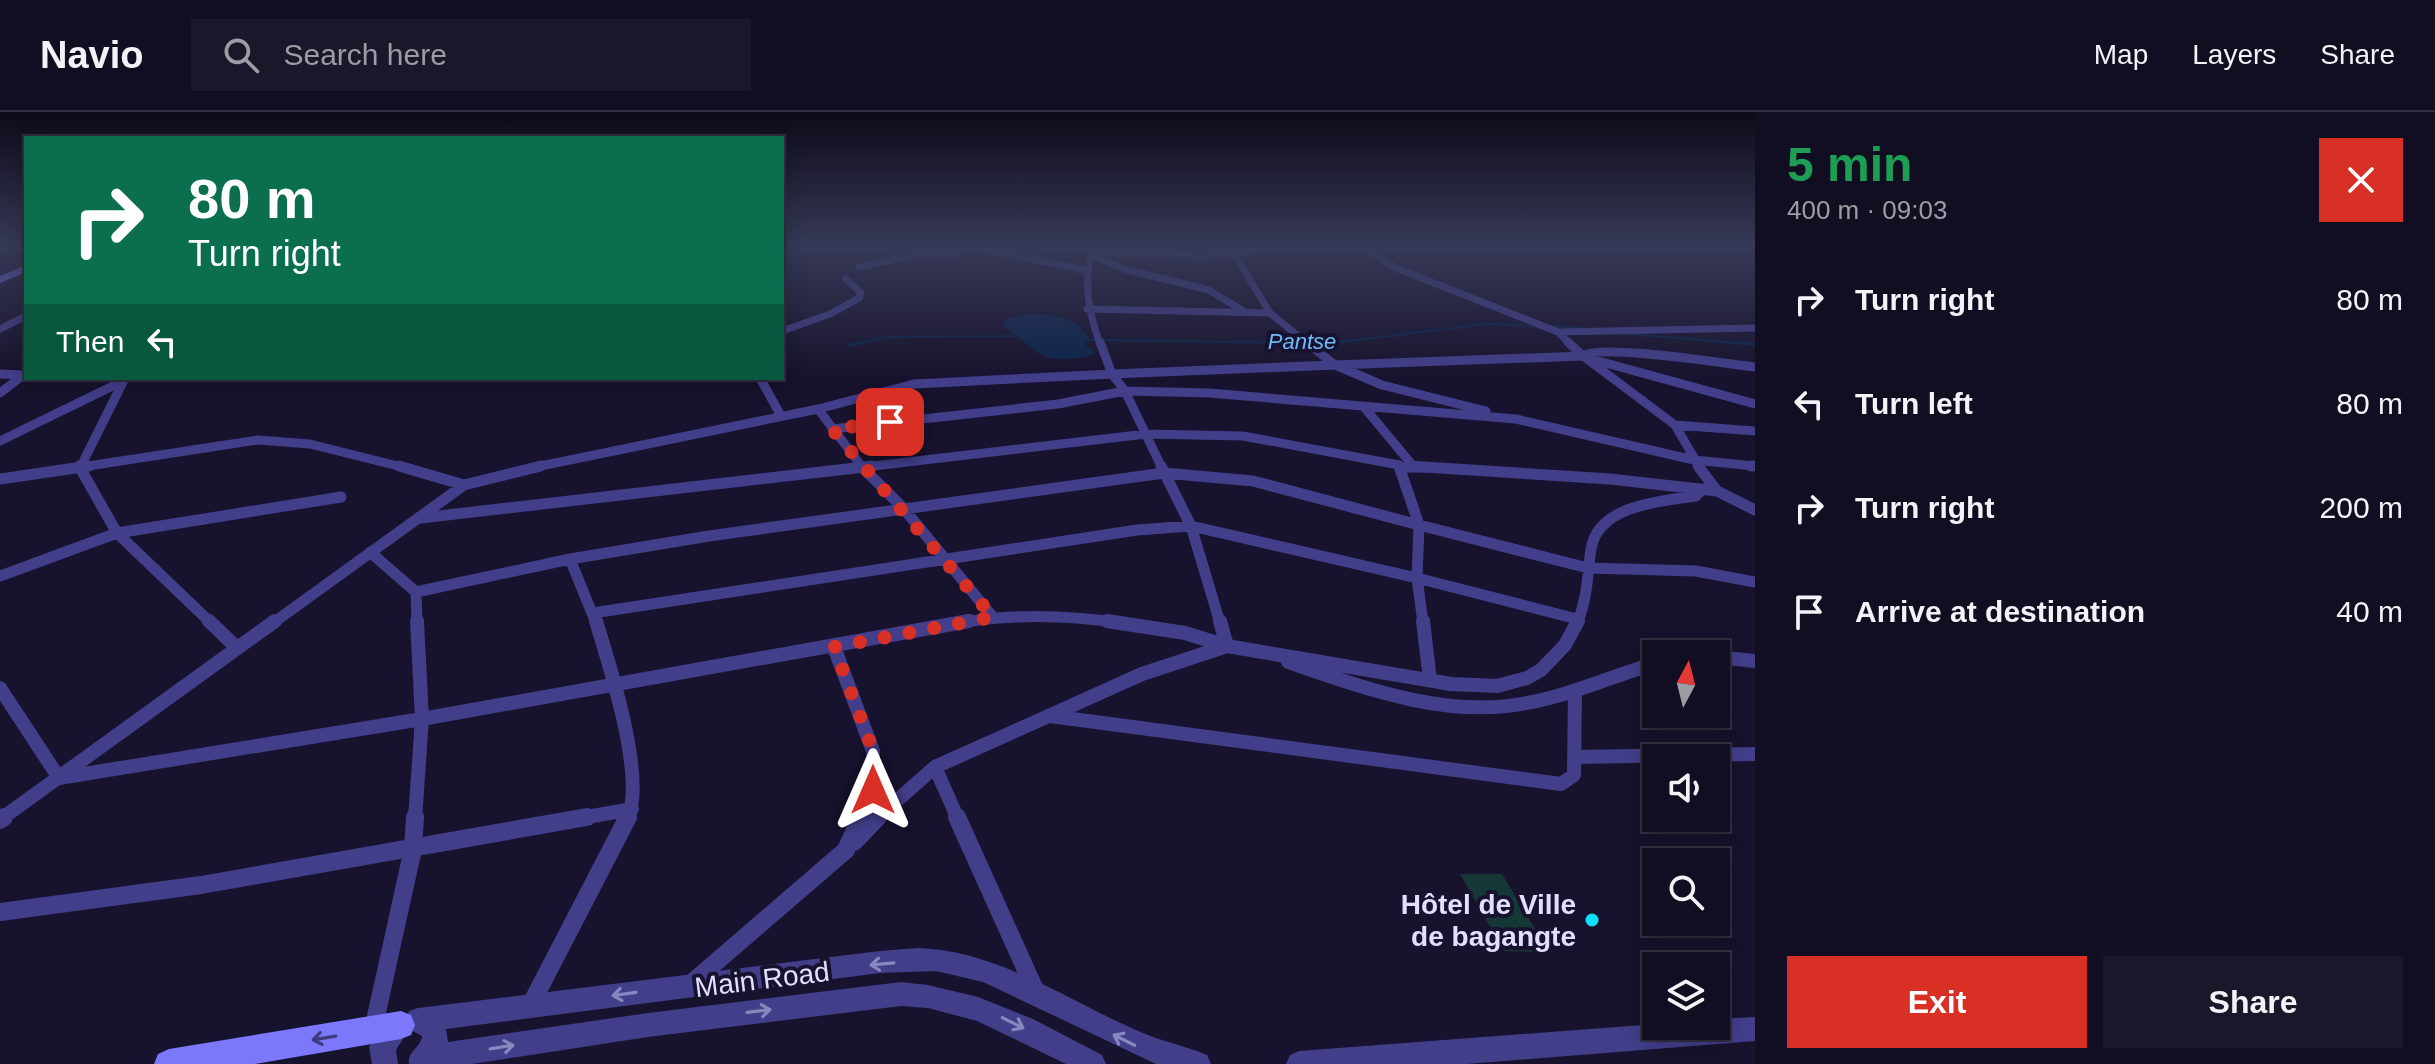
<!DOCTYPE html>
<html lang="en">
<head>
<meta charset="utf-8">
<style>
  body { margin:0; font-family:Helvetica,sans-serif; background:#1a172a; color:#f1f3f6; height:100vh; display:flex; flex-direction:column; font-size:30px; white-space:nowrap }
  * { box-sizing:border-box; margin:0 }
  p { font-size:26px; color:#9c9ca5 }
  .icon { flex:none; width:44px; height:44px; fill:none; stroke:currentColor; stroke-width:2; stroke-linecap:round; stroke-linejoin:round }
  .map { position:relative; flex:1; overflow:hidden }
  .side { display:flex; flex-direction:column; background:#110e22; width:680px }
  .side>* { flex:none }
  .banner { position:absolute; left:24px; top:24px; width:760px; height:244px; border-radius:0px; box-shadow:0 4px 20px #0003,0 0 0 2px #302e40; background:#0b6e4f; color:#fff; overflow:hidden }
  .needle { width:52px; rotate:7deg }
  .tools { position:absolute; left:1642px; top:528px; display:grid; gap:16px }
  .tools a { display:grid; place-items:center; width:88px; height:88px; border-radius:0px; background:#110e22; box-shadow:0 4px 20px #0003,0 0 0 2px #302e40; font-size:40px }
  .pin { position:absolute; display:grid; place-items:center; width:68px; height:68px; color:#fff; margin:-34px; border-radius:16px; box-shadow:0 4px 12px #0006 }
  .me { position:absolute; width:88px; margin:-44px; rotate:0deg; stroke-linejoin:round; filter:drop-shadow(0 0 6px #0008) }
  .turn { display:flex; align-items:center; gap:28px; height:168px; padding:0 32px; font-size:36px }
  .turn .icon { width:104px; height:104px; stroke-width:2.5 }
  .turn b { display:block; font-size:56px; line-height:68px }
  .then { display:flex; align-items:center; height:76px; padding:0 32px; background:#0003; gap:16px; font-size:30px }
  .round { display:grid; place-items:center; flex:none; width:84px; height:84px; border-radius:0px; background:#1a172a }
  .summary { display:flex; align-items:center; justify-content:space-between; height:136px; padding:0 32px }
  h1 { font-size:48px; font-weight:600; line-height:60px; color:#1e9e55 }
  .cta { display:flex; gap:16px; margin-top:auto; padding:16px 32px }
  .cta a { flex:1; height:92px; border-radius:0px; background:#d93025; color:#fff; font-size:32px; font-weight:600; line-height:92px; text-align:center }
  .cta a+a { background:#1a172a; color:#f1f3f6 }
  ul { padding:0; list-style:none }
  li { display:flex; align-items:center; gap:24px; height:104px; padding:0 32px }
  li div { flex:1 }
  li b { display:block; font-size:30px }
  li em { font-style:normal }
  header { display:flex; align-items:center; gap:48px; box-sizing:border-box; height:112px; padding:0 40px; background:#110e22; border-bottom:2px solid #302e40 }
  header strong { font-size:38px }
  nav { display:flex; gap:44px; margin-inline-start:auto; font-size:28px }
  .search { width:560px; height:72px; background:#1a172a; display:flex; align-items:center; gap:20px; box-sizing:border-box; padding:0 28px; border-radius:0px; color:#9c9ca5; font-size:30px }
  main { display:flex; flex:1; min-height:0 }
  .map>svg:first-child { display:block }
  .green { fill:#153736 }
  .water { fill:#0c234b }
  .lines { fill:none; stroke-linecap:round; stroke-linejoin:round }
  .stream-far1 { stroke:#0c234b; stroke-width:2 }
  .stream { stroke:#0c234b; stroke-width:3 }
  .minor-far4 { stroke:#423e8a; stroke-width:7 }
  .minor-far3 { stroke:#423e8a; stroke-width:9 }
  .minor-far2 { stroke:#423e8a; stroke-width:11 }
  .minor-far1 { stroke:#423e8a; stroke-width:14 }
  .minor { stroke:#423e8a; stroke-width:18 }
  .tertiary { fill:#423e8a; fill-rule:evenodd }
  .secondary { fill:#7b78fc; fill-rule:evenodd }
  .oneway { stroke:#8a86be }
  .oneway2 { stroke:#3f3b80 }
  .route { stroke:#d93025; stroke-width:14; stroke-dasharray:0 25.2 }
  .poi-dot { fill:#0ee2fa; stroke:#17122d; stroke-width:3 }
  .labels { text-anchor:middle; stroke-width:8; stroke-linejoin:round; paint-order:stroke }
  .far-water-label { font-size:22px; font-style:italic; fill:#6fbafc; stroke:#17122d }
  .near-poi-label { font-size:28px; font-weight:bold; fill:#e2dffe; stroke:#17122d; text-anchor:end }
  .near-street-label { font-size:28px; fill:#e2dffe; stroke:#17122d }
</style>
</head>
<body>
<header>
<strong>Navio</strong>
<div class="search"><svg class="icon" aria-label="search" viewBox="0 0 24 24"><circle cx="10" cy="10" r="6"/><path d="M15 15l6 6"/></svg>Search here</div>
<nav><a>Map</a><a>Layers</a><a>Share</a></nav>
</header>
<main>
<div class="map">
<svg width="1755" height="952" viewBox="0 0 1755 952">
  <rect width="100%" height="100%" fill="#17122d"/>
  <path class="green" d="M1460 762H1502L1549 840 1504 839Z"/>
  <path class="water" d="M1023 202C1047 202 1080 203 1089 228L1084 232 1095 241C1082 248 1055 250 1042 243 1028 236 1018 222 1004 215V208Z"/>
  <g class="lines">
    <path class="stream-far1" d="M1549 214 1584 216
      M1628 222 1752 232
      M1086 228 1334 231 1486 212 1536 214
      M855 232 889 225 1022 224"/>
    <path class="stream" d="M1234 230H1344
      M1727 230 1755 232
      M849 233 865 230"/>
    <path class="minor-far4" d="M955 132 1086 158
      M1070 132 1091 140 1097 136
      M1358 132 1396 156 1558 220 1570 232
      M927 140 944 144 970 136
      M1092 143 1124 157 1209 178 1245 200
      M1235 143 1270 201
      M859 155 927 140 937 132
      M1087 197 1270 201 1308 232
      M0 217 26 204
      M782 219 830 202 859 186 861 181 846 167
      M1558 220 1755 216
      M1100 232C1088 198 1084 175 1091 140L1203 144 1315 132"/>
    <path class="minor-far3" d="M1100 230 1112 262 1335 253
      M1306 230 1335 253
      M1568 230 1583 244C1599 231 1727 252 1755 255
      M1591 247 1755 292
      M0 262 23 263
      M760 266 781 304
      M0 281 26 261
      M1364 295 1413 354
      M818 297 914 272 1112 262 1125 279 1209 281 1516 307 1694 348 1755 354
      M1486 299 1382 273 1335 253 1583 244 1675 313 1700 356
      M1675 313 1755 319
      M832 317 1058 292 1125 279 1162 356
      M0 329 123 269
      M75 356 258 328 310 332 406 356
      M80 356 124 268
      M531 356 818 297 863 356
      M856 356 1146 322 1243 324 1399 353
      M1400 356H1438"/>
    <path class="minor-far2" d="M79 354 117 421 211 511
      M861 354 904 397 993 505
      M1161 354 1191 414 1220 511
      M1408 354 1610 367 1717 379
      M1698 354 1717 379 1755 398
      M1751 354H1755
      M0 367 89 354
      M464 373 541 354
      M421 406 873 354
      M370 440 416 480 417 511
      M570 447 709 424 1164 361 1253 369 1419 413 1399 354
      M0 464 117 421 341 385
      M416 480 570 447 596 511
      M593 501 1137 418 1191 414 1417 466 1423 511
      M1577 507 1417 466 1419 413 1588 456 1696 459 1755 470
      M273 511 464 373 399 354
      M958 511C1011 502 1067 503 1120 511
      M1577 511C1588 486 1587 464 1591 437 1598 393 1661 389 1696 384L1702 377"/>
    <path class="minor-far1" d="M209 509 237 536
      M596 509C609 552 647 668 627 707
      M1107 509 1185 521 1227 534 1220 509
      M1423 509 1430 568
      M834 535 873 639V678L860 707
      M1716 545 1755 549
      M1288 550C1364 576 1446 607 1527 591 1571 583 1613 564 1656 551
      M0 576 59 666 422 607 969 509
      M1050 604 1561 672 1574 663 1575 578
      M1574 645 1755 642
      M935 655 1142 562 1227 534 1451 572 1497 574 1527 566 1541 558 1565 533 1578 509
      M1 707 275 509
      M415 707 422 607 417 509
      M576 707 632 697
      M876 707 935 655 958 707"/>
    <path class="minor" d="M957 705 1036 880
      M0 708 4 705
      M854 730 878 705
      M0 800 201 773 587 705
      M694 869 846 738 861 705
      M529 896 628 705
      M373 918 413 737 415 705"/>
    <path class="tertiary" d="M11 132H21L26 137V144Z
      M918 836C1001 839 1069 890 1143 921 1164 930 1186 934 1207 943L1211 952H1156L983 870 936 859 880 861 446 917 448 930 648 901 901 870 928 873 978 885 1033 907 1102 943 1106 952H1066L977 909 928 896 901 894 648 925 472 952H409C407 939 421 936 422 924L409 917 396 938 398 952H372L369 935 388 907 397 904 406 907 409 899 418 896 880 839Z
      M1755 905V929L1467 952H1286L1290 943 1299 939 1656 912 1716 914V907Z"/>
    <path class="secondary" d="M26 153V160L0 171V164Z
      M401 899 411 903 415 913 411 923 401 927 255 952H154L158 942 169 937Z"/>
  </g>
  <defs><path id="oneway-shaft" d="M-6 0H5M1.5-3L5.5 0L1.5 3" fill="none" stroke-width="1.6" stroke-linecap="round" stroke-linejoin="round" transform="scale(2)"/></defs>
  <g class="oneway">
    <use href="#oneway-shaft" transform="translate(882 852) rotate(175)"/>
    <use href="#oneway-shaft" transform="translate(624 882) rotate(172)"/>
    <use href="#oneway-shaft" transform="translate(759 899) rotate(-7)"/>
    <use href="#oneway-shaft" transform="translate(1013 911) rotate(27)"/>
    <use href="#oneway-shaft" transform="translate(1124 928) rotate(-154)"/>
    <use href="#oneway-shaft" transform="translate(502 935) rotate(-9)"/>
  </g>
  <use class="oneway2" href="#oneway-shaft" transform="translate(324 926) rotate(171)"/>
  <linearGradient id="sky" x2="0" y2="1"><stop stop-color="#0d0a19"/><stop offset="0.5" stop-color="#363957"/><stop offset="1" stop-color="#363957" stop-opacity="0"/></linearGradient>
  <rect width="1755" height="266" fill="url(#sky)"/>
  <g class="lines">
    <path class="route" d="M873 678V639L834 535 993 505 832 317 890 310"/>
  </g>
  <circle class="poi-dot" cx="1592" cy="808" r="8"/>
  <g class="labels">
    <g class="far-water-label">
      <text x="1302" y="237">Pantse</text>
    </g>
    <g class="near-poi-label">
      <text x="1576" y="802">Hôtel de Ville<tspan x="1576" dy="32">de bagangte</tspan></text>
    </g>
    <g class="near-street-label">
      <text transform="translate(762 867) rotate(-7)" y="10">Main Road</text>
    </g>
  </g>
</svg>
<div class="tools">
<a><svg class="needle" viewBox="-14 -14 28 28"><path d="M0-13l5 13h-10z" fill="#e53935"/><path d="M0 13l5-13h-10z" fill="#9c9ca5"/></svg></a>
<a><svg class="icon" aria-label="sound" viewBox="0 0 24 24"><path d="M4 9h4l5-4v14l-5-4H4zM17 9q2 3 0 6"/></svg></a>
<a><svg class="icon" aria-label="search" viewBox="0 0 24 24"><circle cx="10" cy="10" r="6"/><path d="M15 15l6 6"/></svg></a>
<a><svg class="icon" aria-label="layers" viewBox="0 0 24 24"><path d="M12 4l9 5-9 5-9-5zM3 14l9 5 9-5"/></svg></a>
</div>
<div class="pin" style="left:890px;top:310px;background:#d93025"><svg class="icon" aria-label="arrive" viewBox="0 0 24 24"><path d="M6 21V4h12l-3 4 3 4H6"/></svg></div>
<svg class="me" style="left:873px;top:678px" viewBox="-20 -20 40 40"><path d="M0-17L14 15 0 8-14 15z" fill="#d93025" stroke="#fff" stroke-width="4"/></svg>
<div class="banner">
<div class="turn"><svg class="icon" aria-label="right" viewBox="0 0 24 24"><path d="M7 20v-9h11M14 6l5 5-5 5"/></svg><div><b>80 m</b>Turn right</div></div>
<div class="then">Then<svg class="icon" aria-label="left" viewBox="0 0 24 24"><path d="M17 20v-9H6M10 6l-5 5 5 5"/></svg></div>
</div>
</div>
<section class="side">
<div class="summary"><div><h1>5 min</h1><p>400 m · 09:03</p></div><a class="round" style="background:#d93025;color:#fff"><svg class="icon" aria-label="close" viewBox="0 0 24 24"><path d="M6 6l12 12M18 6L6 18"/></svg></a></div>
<ul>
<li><svg class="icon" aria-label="right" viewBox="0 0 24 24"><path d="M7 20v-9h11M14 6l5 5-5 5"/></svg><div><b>Turn right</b></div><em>80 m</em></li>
<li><svg class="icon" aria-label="left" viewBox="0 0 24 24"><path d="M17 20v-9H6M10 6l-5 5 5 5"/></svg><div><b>Turn left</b></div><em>80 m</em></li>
<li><svg class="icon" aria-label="right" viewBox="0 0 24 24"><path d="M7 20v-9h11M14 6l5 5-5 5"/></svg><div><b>Turn right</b></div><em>200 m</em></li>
<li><svg class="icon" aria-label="arrive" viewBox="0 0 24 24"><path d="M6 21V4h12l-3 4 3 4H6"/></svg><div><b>Arrive at destination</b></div><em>40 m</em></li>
</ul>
<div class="cta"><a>Exit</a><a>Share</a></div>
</section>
</main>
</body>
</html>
